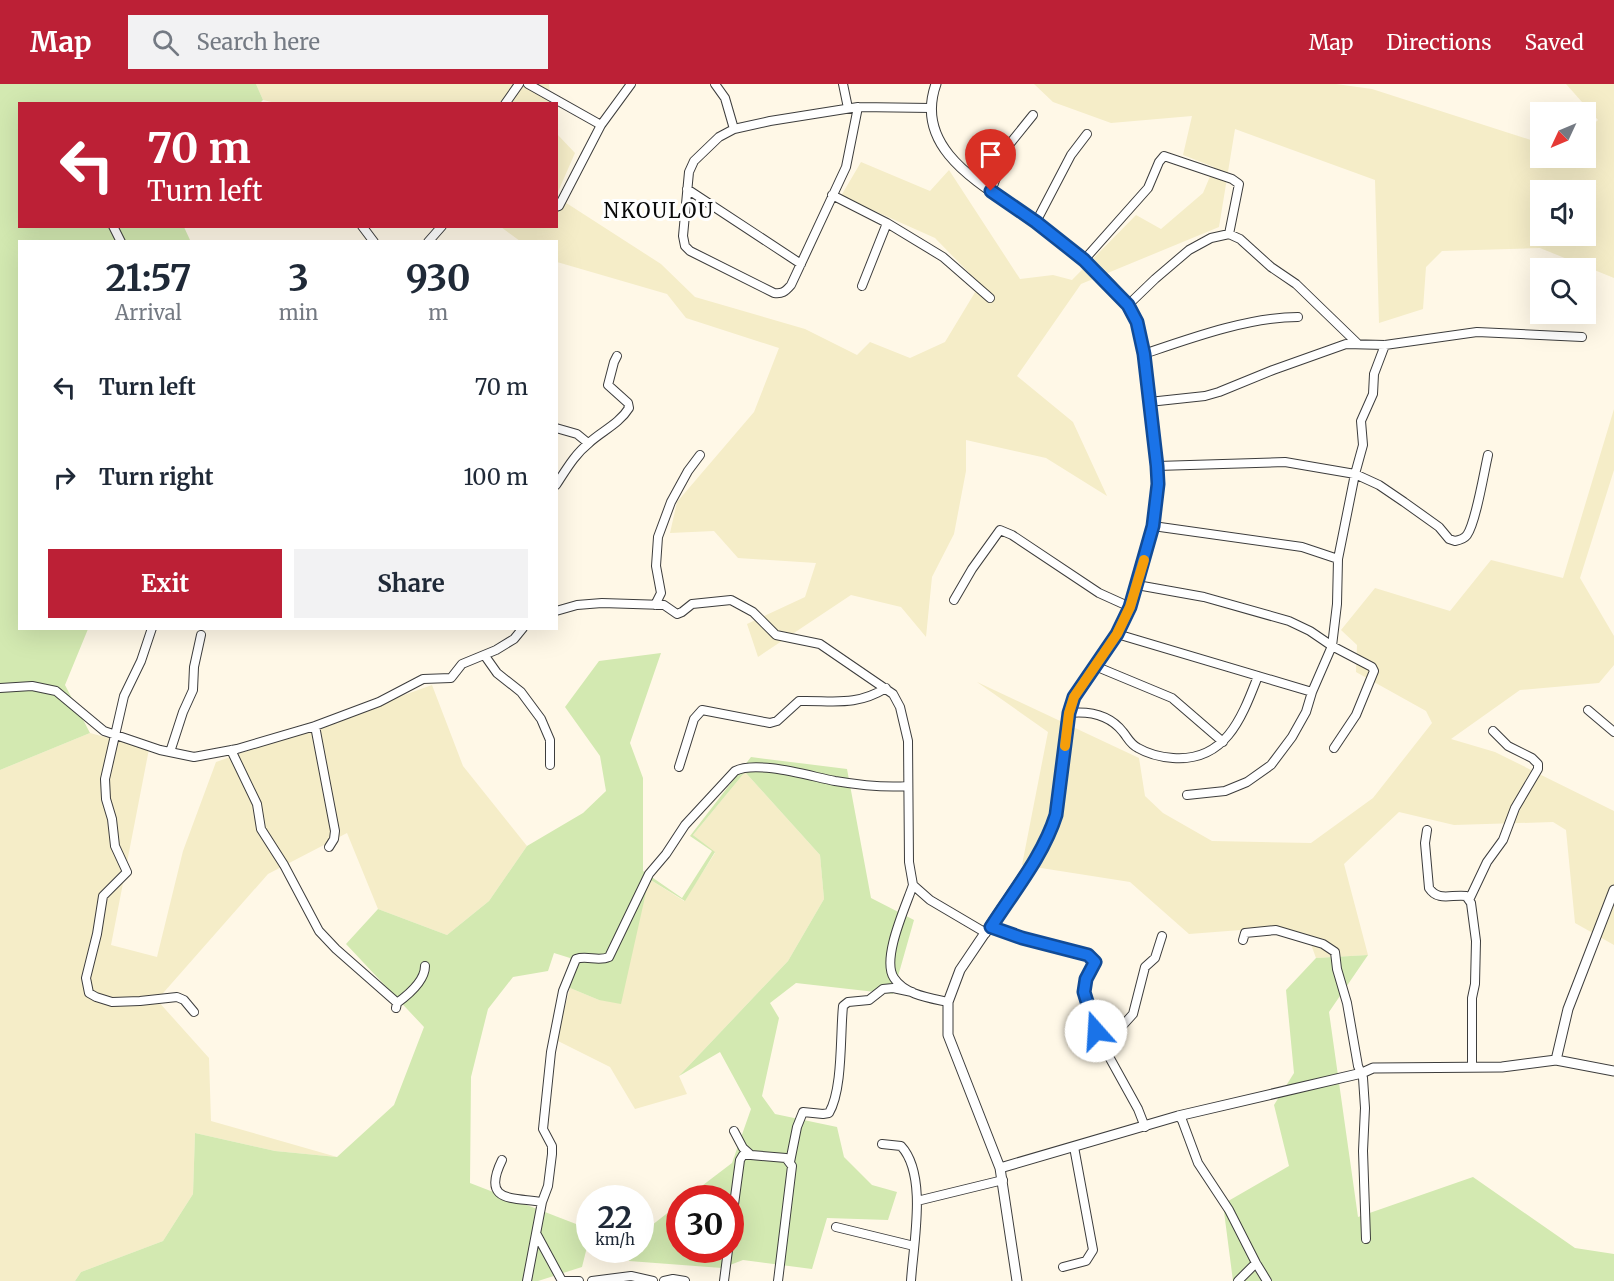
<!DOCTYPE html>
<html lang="en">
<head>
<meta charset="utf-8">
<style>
  body { margin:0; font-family:Merriweather,serif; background:#f2f2f3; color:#1f2937; height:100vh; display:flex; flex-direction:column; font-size:22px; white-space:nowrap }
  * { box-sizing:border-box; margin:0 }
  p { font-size:20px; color:#747a83 }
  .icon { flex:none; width:33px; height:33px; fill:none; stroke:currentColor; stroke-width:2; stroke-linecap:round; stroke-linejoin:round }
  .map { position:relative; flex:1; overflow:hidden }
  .sheet { position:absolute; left:18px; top:156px; width:540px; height:390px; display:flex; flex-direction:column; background:#fff; border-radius:0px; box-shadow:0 6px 24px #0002 }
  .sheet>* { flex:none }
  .guide { position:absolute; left:18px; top:18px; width:540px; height:126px; border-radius:0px; box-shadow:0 6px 24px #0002; background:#bc2036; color:#fff; overflow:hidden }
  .needle { width:39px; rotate:226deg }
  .tools { position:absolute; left:1530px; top:18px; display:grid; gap:12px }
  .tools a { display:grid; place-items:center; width:66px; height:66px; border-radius:0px; background:#fff; box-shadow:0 6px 24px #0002; font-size:30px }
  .speed { position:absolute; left:576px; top:1101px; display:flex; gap:12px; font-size:30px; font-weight:700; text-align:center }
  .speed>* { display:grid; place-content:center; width:78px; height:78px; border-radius:50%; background:#fff; box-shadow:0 6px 24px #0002; line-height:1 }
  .speed small { font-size:15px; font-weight:400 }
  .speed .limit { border:9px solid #d22; background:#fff; color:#111 }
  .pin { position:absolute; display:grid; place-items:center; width:51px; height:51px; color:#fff; margin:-62px -26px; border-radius:50% 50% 50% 0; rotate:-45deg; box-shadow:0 0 6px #0007 }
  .pin .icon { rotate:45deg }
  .me { position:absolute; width:66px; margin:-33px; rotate:341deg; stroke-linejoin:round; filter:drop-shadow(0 0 4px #0008) }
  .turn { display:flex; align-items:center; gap:21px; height:126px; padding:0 30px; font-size:27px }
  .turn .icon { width:78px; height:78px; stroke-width:2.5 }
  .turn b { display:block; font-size:42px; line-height:51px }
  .eta { display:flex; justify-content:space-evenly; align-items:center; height:102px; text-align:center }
  .eta b { font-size:36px; font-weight:700; line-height:42px }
  .primary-button { display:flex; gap:12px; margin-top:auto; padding:12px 30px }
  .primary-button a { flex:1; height:69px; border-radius:0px; background:#bc2036; color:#fff; font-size:24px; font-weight:700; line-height:69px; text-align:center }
  .primary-button a+a { background:#f2f2f3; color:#1f2937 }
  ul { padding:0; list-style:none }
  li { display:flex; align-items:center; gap:18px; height:90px; padding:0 30px }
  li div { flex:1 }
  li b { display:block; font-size:22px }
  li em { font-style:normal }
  header { display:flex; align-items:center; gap:36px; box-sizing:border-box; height:84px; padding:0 30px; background:#bc2036; color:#fff }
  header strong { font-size:28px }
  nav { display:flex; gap:33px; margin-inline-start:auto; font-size:21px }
  .search { width:420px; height:54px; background:#f2f2f3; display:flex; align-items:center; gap:15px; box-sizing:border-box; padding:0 21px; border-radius:0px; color:#747a83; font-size:22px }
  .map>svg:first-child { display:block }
  .farmland { fill:#f5edc8; fill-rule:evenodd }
  .green { fill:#d3e9b1 }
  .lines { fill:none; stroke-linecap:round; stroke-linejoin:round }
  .minor-casing { stroke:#3d3d3d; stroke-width:10 }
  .tertiary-casing { stroke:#3d3d3d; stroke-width:11 }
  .minor { stroke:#fff; stroke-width:8 }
  .tertiary { stroke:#fff; stroke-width:9 }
  .route-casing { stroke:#114b97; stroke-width:15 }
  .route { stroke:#1a73e8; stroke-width:10 }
  .slow { stroke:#f59e0b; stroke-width:10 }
  .labels { text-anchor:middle; stroke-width:6; stroke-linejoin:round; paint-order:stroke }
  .quarter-label { font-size:20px; letter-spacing:1.5px; fill:#0a0a0a; stroke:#fff }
</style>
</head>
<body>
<header>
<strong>Map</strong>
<div class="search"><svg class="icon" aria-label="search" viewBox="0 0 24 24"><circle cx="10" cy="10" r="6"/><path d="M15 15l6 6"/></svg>Search here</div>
<nav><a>Map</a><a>Directions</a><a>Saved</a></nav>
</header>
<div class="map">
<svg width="1614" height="1197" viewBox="0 0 1614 1197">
  <rect width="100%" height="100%" fill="#fff8e7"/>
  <path class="farmland" d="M256 0H549L551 19 506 20 504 18 487 20 276 19 263 16Z
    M1034 0H1336L1372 5 1540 59V74H1586V47L1598 36 1566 0H1614V194L1540 164 1442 167 1426 183 1423 225 1379 239 1375 96 1235 45 1219 143 1081 200 1017 292 1073 338 1107 412 1046 374 966 356V387L954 450 932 493 926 553 901 523 851 511 758 573 747 540 805 513 816 479 738 474 714 447 670 449 677 418 754 328 779 264 686 234 667 210 557 178 556 158 520 157 501 143 556 142 557 113 661 180 695 213 805 245 857 271 870 258 910 274 945 258 980 200 935 154 841 112 861 78 930 107 949 86 1020 195 1053 191 1072 196 1136 131 1161 145 1203 109 1214 83 1183 71 1192 32 1111 39 1053 18ZM1540 106H1586V152H1540Z
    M557 50 575 69 557 110Z
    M1614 325V386L1580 494 1614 552V581L1599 599 1520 606 1451 655 1495 668 1614 727V861L1575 839 1566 746 1553 738 1454 741 1399 728 1344 780 1368 871 1316 874 1309 855 1254 845 1189 850 1130 798 1022 781 1048 648 977 598 1139 674 1145 712 1163 729 1212 757 1311 759 1373 714 1432 639 1426 627 1356 588 1357 561 1341 546 1375 504 1450 527 1491 476 1563 494Z
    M432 601 463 682 527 762 489 817 447 851 378 825 347 749 268 790 157 916 209 974 211 1037 337 1073 275 1067 195 1049 193 1110 163 1157 81 1188 75 1197H0V686L90 649 149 665 111 861 157 873 183 767 216 678Z
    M745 688 820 771 824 815 788 877 679 992 687 1010 635 1025 610 983 556 956 570 904 599 916 649 795 684 817 715 769 693 751Z"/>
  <path class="green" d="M0 0H256L263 16 260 19 20 20V142L184 143 190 156 188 158H20V544L88 545 65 601 90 649 0 686Z
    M661 569 630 659 643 694V787L682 814 712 767 690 752 751 673 847 685 871 814 914 836 893 910 796 899 770 919 779 934 762 1012 775 1030 837 1043 844 1073 872 1101 897 1108 888 1136 827 1134 812 1185 743 1176 722 1184 629 1177 625 1166H640L641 1145H647L679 1120 680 1166H730V1114H686L732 1079 751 1025 720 968 679 992 788 877 824 815 820 771 745 688 693 751 715 768 685 817 649 795 621 920 599 916 570 904V874L554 869 548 887 513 893 488 925 471 993 470 1099 589 1145V1155L582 1183 538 1197H75L81 1188 163 1157 193 1110 195 1049 275 1067 337 1073 394 1021 424 943 346 860 378 825 447 851 489 817 527 762 583 729 606 707 600 672 565 623 599 577Z
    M1368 871 1329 928 1358 1133 1473 1093 1575 1164 1614 1170V1197H1233L1223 1120 1289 1082 1274 1021 1294 989 1286 906 1316 874Z"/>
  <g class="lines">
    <defs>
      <path id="minor" d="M528 0 601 41
        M715 0 725 14 734 45
        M843 0 848 24
        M505 20 519 0
        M858 23 846 83 791 201C785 208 782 210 774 209L690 167 685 162 683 152 689 88 694 77 719 53 734 45 770 37 858 23 931 24
        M687 105 801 180
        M991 107 1008 62 1033 31
        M832 111 887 139 943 173 990 214
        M556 123 559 122 601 41 631 0
        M1036 138 1071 71 1087 50
        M113 142 121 158
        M362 142 374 158
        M428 158 442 142
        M1084 176 1148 104 1159 78 1164 72 1232 95 1239 100 1229 150
        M862 202 887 139
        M1128 221 1155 195 1189 166 1211 154 1229 150 1240 155 1271 183 1296 200 1357 259
        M1144 270C1191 254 1249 233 1298 233
        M1149 318 1205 312 1219 308 1273 286 1346 260 1385 261 1477 248 1582 253
        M556 344 577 350 588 359
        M1157 382 1285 378 1355 390 1379 401 1404 418 1439 443 1449 455 1455 457C1460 456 1464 455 1467 451 1476 438 1484 388 1488 371
        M556 401C566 386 575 370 589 359 602 347 619 340 629 324L628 319 608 301 614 278 617 272
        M1153 442 1302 463 1338 475
        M1137 501 1204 513 1289 537 1310 547 1332 562 1372 583 1374 587 1356 631 1334 664
        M954 516 972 485 1000 446 1012 451 1099 509 1130 523
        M655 521 661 509 656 482 658 453 671 418 688 387 700 371
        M556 527 577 521 602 519 664 521 677 530 682 528 692 520 731 516 753 528 776 551 820 560 893 610 900 623 908 657 909 778 913 801 930 816 986 849
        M152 544 141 577 124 612 105 695 106 715 112 735 115 762 127 788 103 812 97 850 86 894 89 909 96 913 112 918 140 917 177 913 184 916 194 928
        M1117 550 1312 608
        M485 572 497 589 521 608 541 635 550 656V681
        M1095 582 1172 614 1223 658
        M0 604 32 602 56 607 104 647 160 666 194 673 237 665 315 642 379 618 423 595 451 594 462 580 496 566 514 555 523 544
        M1588 626 1614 648
        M1069 629C1089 627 1109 630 1123 648 1128 654 1130 660 1138 664 1150 671 1160 673 1173 674 1226 678 1242 633 1258 592
        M315 642 335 747 334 755 329 763
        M231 666 257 720 261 745 284 781 319 847 336 865 394 916 397 919 396 924
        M170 668 183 628 193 606 194 583 201 551
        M679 683 694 635 702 626 770 639 777 637 799 617C832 616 855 623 886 604
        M1187 711 1225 707 1247 698 1271 681 1292 653 1306 628 1312 608 1332 562 1337 520 1338 475 1355 390 1363 361 1361 337 1373 310 1374 290 1385 261
        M1427 746 1425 759 1429 804C1438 818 1452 810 1466 812L1471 819 1476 857 1475 900 1472 914V983
        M913 801C906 822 881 875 894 894 905 911 930 914 948 918
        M1469 816 1487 778 1503 756 1515 724 1538 685V680L1532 674 1508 662 1493 647
        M991 843 1022 854 1088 871 1095 878 1086 895 1084 913 1102 960 1138 1025 1145 1043
        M1243 856 1245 849 1276 846 1323 860 1335 868 1337 885 1347 919 1358 982 1363 994 1365 1024 1363 1067 1366 1155
        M397 919C408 911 425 897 425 882
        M1106 968 1114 951 1133 930 1145 883 1155 874 1162 852
        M1178 1032 1182 1036 1198 1079 1229 1126 1256 1179 1267 1197
        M734 1047 743 1064 751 1071 786 1074 792 1082 778 1197
        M882 1060 901 1062C928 1091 913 1161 911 1197
        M502 1076C481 1119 512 1113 542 1118
        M790 1078 797 1043 803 1028 823 1030 829 1029C843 1005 840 951 843 922L848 918 869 916 883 905 893 904 912 908
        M917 1117 1003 1096
        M836 1143 914 1162
        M730 1150 740 1076 743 1071H751
        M537 1151 562 1197
        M1063 1183 1086 1177 1093 1166 1074 1063
        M527 1197 542 1118 548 1102 552 1070V1062L543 1045 551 968 563 907 576 875C587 871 598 878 609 873L649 790 666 770 685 741 735 687C757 676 809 692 835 697 859 701 884 704 908 702
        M562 1197H579
        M592 1197 631 1192 653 1197
        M664 1197 673 1195 685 1197
        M724 1197 728 1166
        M1238 1197 1256 1179"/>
      <path id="tertiary" d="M936 0C911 70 992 105 1037 139 1065 160 1109 193 1128 222 1146 248 1146 284 1149 314 1151 337 1154 360 1157 382L1158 400 1153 442 1130 523 1117 550 1074 613 1069 629 1056 731 1043 763 960 886 948 918V951L1000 1084 1017 1197
        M1556 976 1614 987
        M1000 1084 1178 1032 1362 989 1373 984 1502 983 1556 976 1568 925 1614 806"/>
    </defs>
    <use href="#minor" class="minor-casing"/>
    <use href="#tertiary" class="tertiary-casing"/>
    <use href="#minor" class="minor"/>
    <use href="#tertiary" class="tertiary"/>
  </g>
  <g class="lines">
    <defs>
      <path id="route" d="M991 107 1036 138 1084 176 1128 221 1137 238 1144 270 1157 382 1158 400 1153 442 1130 523 1117 550 1074 613 1069 629 1056 731C1043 772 1014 807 991 843L1022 854 1088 871 1095 878 1086 895 1084 908 1096 947"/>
    </defs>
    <use href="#route" class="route-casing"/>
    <use href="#route" class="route"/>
    <path class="slow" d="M1065 662 1069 629 1074 613 1117 550 1130 523 1144 476"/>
  </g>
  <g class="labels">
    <g class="quarter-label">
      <text x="659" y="134">NKOULOU</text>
    </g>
  </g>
</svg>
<div class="tools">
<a><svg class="needle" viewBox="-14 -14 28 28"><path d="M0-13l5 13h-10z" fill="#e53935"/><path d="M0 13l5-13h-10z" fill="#747a83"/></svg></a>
<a><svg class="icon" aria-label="sound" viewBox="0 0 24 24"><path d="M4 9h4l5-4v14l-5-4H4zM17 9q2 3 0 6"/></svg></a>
<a><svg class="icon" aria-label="search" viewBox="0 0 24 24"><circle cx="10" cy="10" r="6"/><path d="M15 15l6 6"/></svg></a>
</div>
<div class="speed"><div>22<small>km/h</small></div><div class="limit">30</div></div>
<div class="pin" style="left:991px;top:107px;background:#d93025"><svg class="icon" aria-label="arrive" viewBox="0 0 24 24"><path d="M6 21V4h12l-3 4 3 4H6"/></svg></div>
<svg class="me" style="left:1096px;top:947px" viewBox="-20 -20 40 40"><circle r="19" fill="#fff"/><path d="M0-13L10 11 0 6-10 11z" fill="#1a73e8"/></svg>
<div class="guide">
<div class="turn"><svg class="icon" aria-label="left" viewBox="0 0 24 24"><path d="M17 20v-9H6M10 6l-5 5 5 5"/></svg><div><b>70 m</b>Turn left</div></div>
</div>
<section class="sheet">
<div class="eta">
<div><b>21:57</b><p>Arrival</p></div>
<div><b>3</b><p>min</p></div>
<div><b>930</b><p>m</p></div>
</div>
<ul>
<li><svg class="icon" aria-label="left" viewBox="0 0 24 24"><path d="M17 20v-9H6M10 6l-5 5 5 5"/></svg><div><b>Turn left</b></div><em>70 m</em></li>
<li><svg class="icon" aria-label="right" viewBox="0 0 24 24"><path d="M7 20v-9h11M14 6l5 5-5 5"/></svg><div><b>Turn right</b></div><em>100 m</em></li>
</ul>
<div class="primary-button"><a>Exit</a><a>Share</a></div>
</section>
</div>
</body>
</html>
